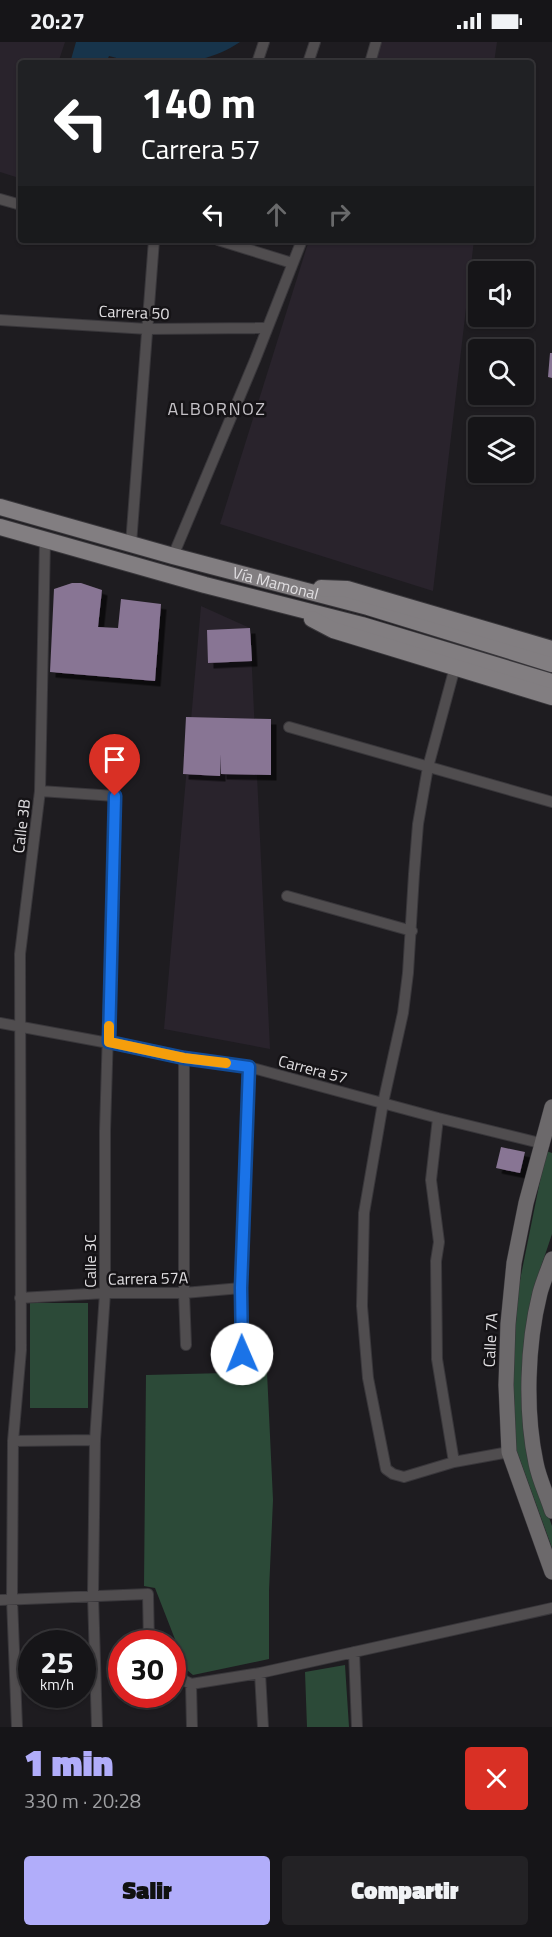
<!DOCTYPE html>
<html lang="es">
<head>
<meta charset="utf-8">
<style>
  body { margin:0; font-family:"Titillium Web",sans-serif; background:#232225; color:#f1f3f6; height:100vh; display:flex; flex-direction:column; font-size:22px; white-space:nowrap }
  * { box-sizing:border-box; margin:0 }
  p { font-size:20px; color:#9e9fa2 }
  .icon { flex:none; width:33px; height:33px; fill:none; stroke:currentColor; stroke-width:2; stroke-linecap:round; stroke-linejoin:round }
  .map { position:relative; height:1685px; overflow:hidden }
  .panel { display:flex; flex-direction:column; background:#161518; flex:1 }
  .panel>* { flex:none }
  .top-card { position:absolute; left:18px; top:18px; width:516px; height:183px; border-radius:6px; box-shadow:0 2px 4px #0004,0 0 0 2px #353437; background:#202124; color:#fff; overflow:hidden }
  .controls { position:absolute; left:468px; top:219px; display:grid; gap:12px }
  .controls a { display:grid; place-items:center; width:66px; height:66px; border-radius:6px; background:#161518; box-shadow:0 2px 4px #0004,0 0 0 2px #353437; font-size:30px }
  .speed { position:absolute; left:18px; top:1588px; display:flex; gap:12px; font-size:30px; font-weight:700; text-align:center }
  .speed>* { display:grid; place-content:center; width:78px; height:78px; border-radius:50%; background:#161518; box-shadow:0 2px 4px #0004,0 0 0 2px #353437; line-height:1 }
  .speed small { font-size:15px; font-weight:400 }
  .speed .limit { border:9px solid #d22; background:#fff; color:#111 }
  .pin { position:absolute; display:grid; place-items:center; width:51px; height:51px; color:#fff; margin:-62px -26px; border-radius:50% 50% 50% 0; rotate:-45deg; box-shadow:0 0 6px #0007 }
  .pin .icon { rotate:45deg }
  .me { position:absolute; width:66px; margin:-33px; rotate:359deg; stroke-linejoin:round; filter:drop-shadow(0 0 4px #0008) }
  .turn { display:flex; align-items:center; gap:21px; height:126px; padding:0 24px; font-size:27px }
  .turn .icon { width:78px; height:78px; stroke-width:2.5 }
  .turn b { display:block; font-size:42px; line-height:51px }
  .lanes { display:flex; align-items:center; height:57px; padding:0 24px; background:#0003; justify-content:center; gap:30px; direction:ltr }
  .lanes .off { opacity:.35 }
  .round { display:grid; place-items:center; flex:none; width:63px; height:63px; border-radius:6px; background:#232225 }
  .headline { display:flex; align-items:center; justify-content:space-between; height:102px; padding:0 24px }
  h1 { font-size:36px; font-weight:800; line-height:45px; color:#b1adfa }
  .button { display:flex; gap:12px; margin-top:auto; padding:12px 24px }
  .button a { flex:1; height:69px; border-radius:6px; background:#b1adfa; color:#111; font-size:24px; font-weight:800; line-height:69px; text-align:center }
  .button a+a { background:#232225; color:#f1f3f6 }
  .status { display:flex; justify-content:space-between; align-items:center; height:42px; padding:0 30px; background:#161518; direction:ltr }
  .status svg { height:16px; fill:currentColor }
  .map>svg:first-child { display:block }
  .built { fill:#29232c }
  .green { fill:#2c4a38 }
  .water { fill:#17344b }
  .building { fill:#887494; filter:url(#shadow) }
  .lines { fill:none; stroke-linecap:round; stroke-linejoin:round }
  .street-casing { stroke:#39373b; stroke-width:12 }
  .secondary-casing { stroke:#39373b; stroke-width:16 }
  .primary-casing { stroke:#39373b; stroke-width:18 }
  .street { stroke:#504d4f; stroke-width:10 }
  .secondary { stroke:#6c696b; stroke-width:15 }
  .primary { stroke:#827e81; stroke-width:16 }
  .route-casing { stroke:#114b97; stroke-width:15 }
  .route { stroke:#1a73e8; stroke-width:10 }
  .slow { stroke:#f59e0b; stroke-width:10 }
  .labels { text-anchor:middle; stroke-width:5; stroke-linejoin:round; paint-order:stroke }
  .street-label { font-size:16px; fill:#e1dfe2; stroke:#151316 }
  .neighbourhood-label { font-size:18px; letter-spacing:1.5px; fill:#c4c1c6; stroke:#151316 }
</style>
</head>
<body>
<div class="status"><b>20:27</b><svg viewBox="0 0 49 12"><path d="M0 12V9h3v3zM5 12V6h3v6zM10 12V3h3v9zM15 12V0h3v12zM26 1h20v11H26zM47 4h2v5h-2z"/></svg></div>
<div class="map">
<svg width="552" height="1685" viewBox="0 0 552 1685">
  <defs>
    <filter id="shadow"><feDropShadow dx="5.5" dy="5.5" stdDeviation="0" flood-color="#0009"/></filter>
  </defs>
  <rect width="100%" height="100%" fill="#1e1c20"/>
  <path class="built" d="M0 0H65L58 21H21V131L19 136 0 130Z
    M372 0H497L494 21H365Z
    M309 198H474L433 549 220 482Z
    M201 564 250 586 270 1007 164 987Z"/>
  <path class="green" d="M546 1109 552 1111V1192L533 1249V1429L552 1484V1506L516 1407 513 1327 518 1248Z
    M30 1261H88V1366H30Z
    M267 1330 273 1458 269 1549V1617L193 1633 187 1628 155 1546 144 1544 146 1333Z
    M345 1623 349 1685H307L305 1630Z"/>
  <path class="water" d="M76 0H240C211 20 170 25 136 21 127 20 118 16 109 14L106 21H70Z"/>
  <path class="building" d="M550 311H552V336L548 335Z
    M72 541H81L102 548 98 585 118 586 121 557 161 562 155 639 50 630 54 547Z
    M250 586 252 619 208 621 207 588Z
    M186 675 271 677V733L221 732V712L220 734 183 732Z
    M501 1105 525 1110 520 1131 496 1126Z"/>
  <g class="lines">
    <defs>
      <path id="street" d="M257 21 264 0
        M308 21 315 0
        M370 21 376 0
        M0 157 21 163
        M218 198 292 221
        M0 278 148 287 266 286
        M131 502 154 198
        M173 514 255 318 302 198
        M455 625 428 725 418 782 414 832 408 931 403 971 383 1061 364 1171 362 1264 368 1336 386 1427 393 1432 404 1435 454 1420 509 1410
        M289 685 552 760
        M40 749 115 754 105 1089V1251L95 1398 93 1553 97 1685
        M287 854 412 889
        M0 981 184 1015 249 1025 438 1076 544 1102
        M184 1015V1251L186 1303
        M438 1076 431 1138 439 1200 436 1219 437 1317 454 1420
        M20 1256 105 1251H184L241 1246
        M242 1312 241 1246 249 1025
        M13 1399 95 1398
        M0 1558 148 1552 149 1602
        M354 1610 357 1685
        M260 1631 263 1685
        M172 1632 191 1642 260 1631 552 1566
        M191 1642 192 1685
        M17 1685 12 1557 13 1399 21 1308 20 912 40 749 45 498"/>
      <path id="secondary" d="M552 1065 526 1161 514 1221 508 1282 506 1343 509 1410 552 1530
        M552 1217C548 1228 543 1240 540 1251 527 1303 525 1369 536 1421 539 1437 547 1453 552 1469"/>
      <g id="primary">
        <path id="s1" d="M0 465 173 514 368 565 552 622"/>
        <path d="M0 485 205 543 362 583 552 640"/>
        <path d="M321 546 347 547 552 607"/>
        <path d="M312 577 333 588 552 655"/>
      </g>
    </defs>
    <use href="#street" class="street-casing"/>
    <use href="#secondary" class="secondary-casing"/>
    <use href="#primary" class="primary-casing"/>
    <use href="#street" class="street"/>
    <use href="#secondary" class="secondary"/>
    <use href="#primary" class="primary"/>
  </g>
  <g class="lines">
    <defs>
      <path id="route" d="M115 754 109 1000 184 1016 249 1025 241 1246 242 1312"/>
    </defs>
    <use href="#route" class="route-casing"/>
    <use href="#route" class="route"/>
    <path class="slow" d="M109 984V1000L184 1016 226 1021"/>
  </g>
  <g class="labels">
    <g class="street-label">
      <text transform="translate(134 270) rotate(2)" y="6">Carrera 50</text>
      <text dy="6" stroke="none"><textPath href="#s1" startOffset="286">Vía Mamonal</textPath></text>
      <text transform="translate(21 784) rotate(-83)" y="6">Calle 3B</text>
      <text transform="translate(313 1027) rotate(15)" y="6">Carrera 57</text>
      <text transform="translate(90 1219) rotate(-90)" y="6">Calle 3C</text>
      <text transform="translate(148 1236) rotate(-1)" y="6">Carrera 57A</text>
      <text transform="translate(490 1298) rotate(-87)" y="6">Calle 7A</text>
    </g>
    <g class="neighbourhood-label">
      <text x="217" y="373">ALBORNOZ</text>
    </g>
  </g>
</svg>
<div class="controls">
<a><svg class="icon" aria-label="sound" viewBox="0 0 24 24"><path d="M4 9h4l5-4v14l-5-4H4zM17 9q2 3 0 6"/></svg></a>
<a><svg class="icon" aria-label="search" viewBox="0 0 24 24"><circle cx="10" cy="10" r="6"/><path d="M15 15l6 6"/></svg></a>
<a><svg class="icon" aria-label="layers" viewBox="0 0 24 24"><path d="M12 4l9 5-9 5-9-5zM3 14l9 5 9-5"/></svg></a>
</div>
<div class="speed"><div>25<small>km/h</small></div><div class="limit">30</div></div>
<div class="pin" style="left:115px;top:754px;background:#d93025"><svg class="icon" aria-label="arrive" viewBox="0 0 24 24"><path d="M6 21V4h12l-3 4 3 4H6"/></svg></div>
<svg class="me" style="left:242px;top:1312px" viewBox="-20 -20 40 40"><circle r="19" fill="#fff"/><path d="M0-13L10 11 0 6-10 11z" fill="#1a73e8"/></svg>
<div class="top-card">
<div class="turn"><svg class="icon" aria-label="left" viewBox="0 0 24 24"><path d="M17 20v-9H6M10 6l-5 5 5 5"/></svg><div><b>140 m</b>Carrera 57</div></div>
<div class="lanes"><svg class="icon" aria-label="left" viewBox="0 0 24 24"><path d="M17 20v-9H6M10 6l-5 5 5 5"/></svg><svg class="icon off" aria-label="ahead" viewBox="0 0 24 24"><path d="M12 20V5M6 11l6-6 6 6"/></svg><svg class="icon off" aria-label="right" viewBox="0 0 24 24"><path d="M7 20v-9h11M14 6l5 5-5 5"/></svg></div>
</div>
</div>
<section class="panel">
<div class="headline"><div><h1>1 min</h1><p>330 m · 20:28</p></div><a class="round" style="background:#d93025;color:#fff"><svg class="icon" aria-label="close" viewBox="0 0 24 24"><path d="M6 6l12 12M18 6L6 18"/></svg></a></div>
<div class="button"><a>Salir</a><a>Compartir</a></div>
</section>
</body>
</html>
